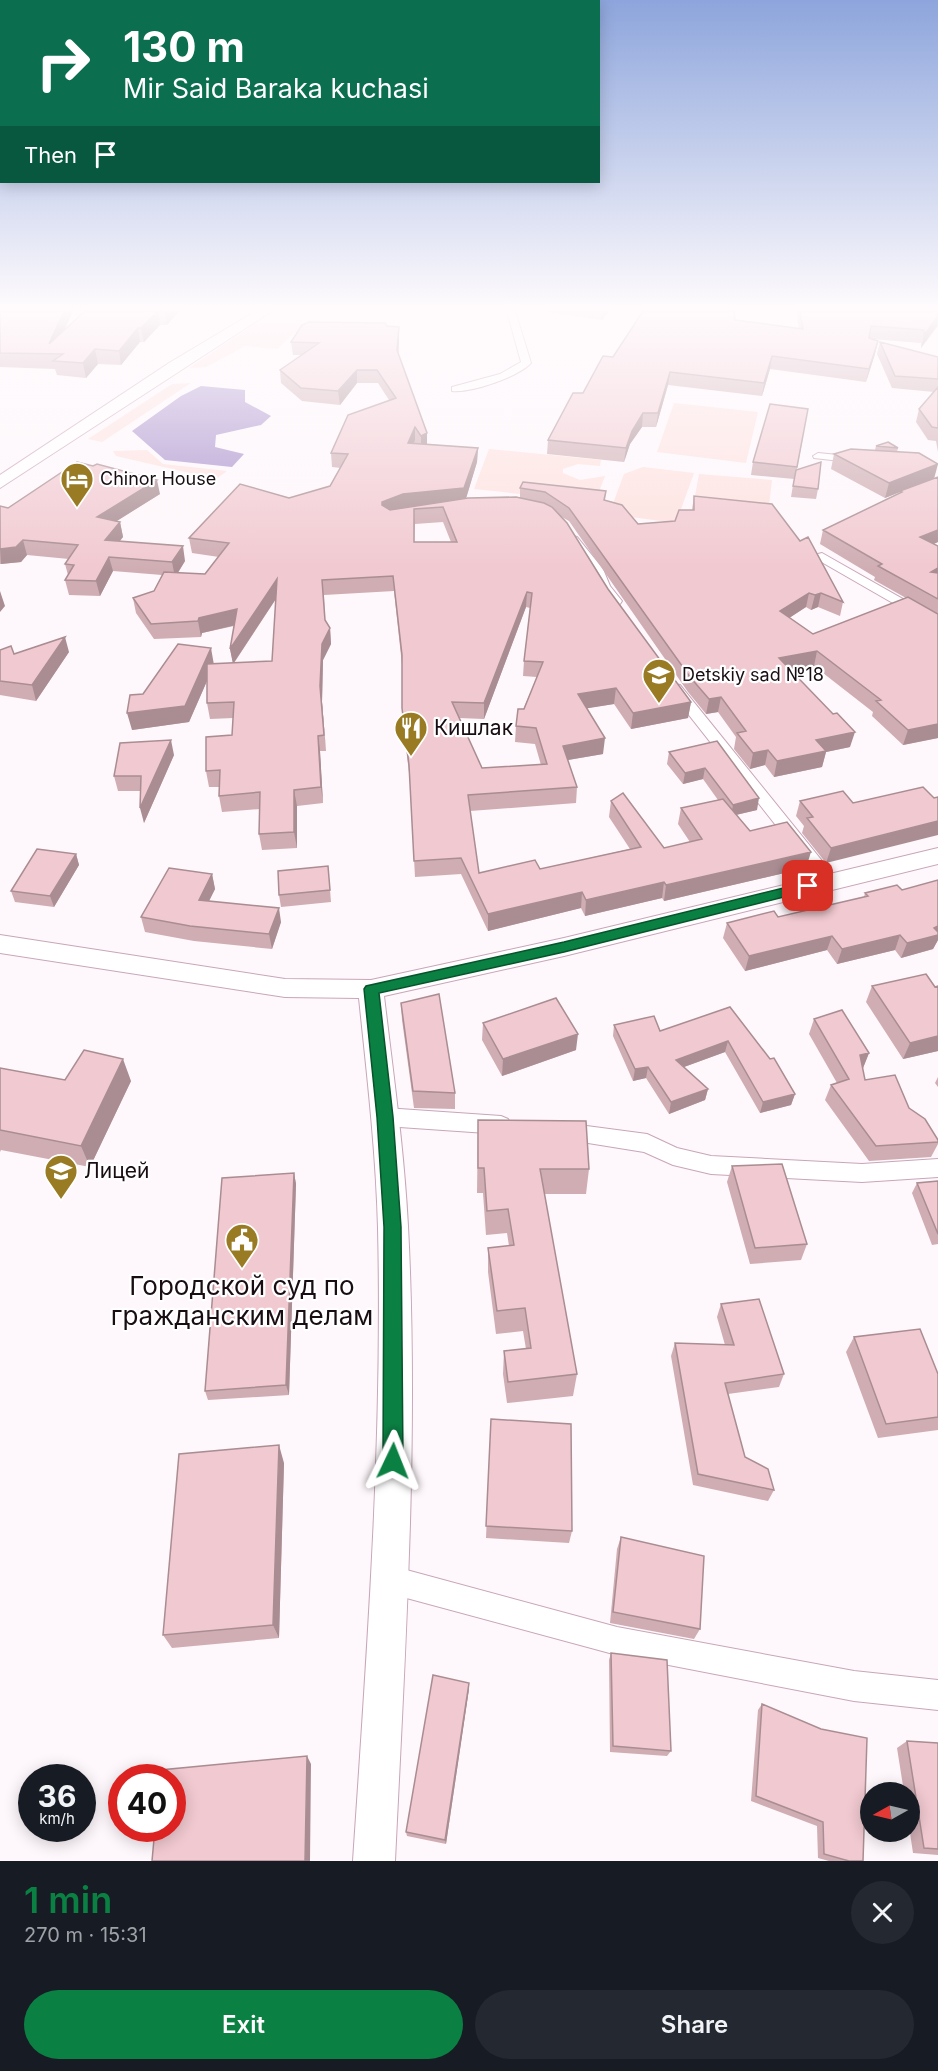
<!DOCTYPE html>
<html lang="en">
<head>
<meta charset="utf-8">
<style>
  body { margin:0; font-family:Inter,sans-serif; background:#242831; color:#f1f3f6; height:100vh; display:flex; flex-direction:column; font-size:22px; white-space:nowrap }
  * { box-sizing:border-box; margin:0 }
  p { font-size:20px; color:#9ea1a6 }
  .icon { flex:none; width:33px; height:33px; fill:none; stroke:currentColor; stroke-width:2; stroke-linecap:round; stroke-linejoin:round }
  .map { position:relative; height:1861px; overflow:hidden }
  .details { display:flex; flex-direction:column; background:#171b24; flex:1 }
  .details>* { flex:none }
  .hud { position:absolute; left:0px; top:0px; width:600px; height:183px; box-shadow:0 3px 15px #0003; background:#0b6e4f; color:#fff; overflow:hidden }
  .needle { width:39px; rotate:262deg }
  .controls { position:absolute; left:860px; top:1782px; display:grid; gap:12px }
  .controls a { display:grid; place-items:center; width:60px; height:60px; border-radius:50%; background:#171b24; box-shadow:0 3px 15px #0003; font-size:30px }
  .speed { position:absolute; left:18px; top:1764px; display:flex; gap:12px; font-size:30px; font-weight:700; text-align:center }
  .speed>* { display:grid; place-content:center; width:78px; height:78px; border-radius:50%; background:#171b24; box-shadow:0 3px 15px #0003; line-height:1 }
  .speed small { font-size:15px; font-weight:400 }
  .speed .limit { border:9px solid #d22; background:#fff; color:#111 }
  .pin { position:absolute; display:grid; place-items:center; width:51px; height:51px; color:#fff; margin:-26px; border-radius:12px; box-shadow:0 3px 9px #0006 }
  .me { position:absolute; width:66px; margin:-33px; rotate:2deg; stroke-linejoin:round; filter:drop-shadow(0 0 4px #0008) }
  .turn { display:flex; align-items:center; gap:21px; height:126px; padding:0 24px; font-size:27px }
  .turn .icon { width:78px; height:78px; stroke-width:2.5 }
  .turn b { display:block; font-size:42px; line-height:51px }
  .then { display:flex; align-items:center; height:57px; padding:0 24px; background:#0003; gap:12px; font-size:22px }
  .round { display:grid; place-items:center; flex:none; width:63px; height:63px; border-radius:32px; background:#242831 }
  .overview { display:flex; align-items:center; justify-content:space-between; height:102px; padding:0 24px }
  h1 { font-size:36px; font-weight:600; line-height:45px; color:#0b8043 }
  .button { display:flex; gap:12px; margin-top:auto; padding:12px 24px }
  .button a { flex:1; height:69px; border-radius:36px; background:#0b8043; color:#fff; font-size:24px; font-weight:600; line-height:69px; text-align:center }
  .button a+a { background:#242831; color:#f1f3f6 }
  .map>svg:first-child { display:block }
  .green { fill:#fde1de }
  .water { fill:#a68ecb }
  .lines { fill:none; stroke-linecap:round; stroke-linejoin:round }
  .street-casing { stroke:#c8a6b8; stroke-width:2 }
  .secondary-casing { stroke:#c8a6b8; stroke-width:2 }
  .primary-casing { stroke:#c8a6b8; stroke-width:2 }
  .street { fill:#fff; fill-rule:evenodd }
  .secondary { fill:#fff; fill-rule:evenodd }
  .primary { fill:#fff; fill-rule:evenodd }
  .wall { fill:#cfadb3; fill-rule:evenodd }
  .shaded-wall { fill:#a98d92 }
  .building { fill:#f1c9d0; stroke:#a98d92; stroke-width:1.5; fill-rule:evenodd }
  .route { fill:#0b8043; stroke:#07532c; stroke-width:1.5 }
  .labels { text-anchor:middle; stroke-width:4.5; stroke-linejoin:round; paint-order:stroke }
  .far-poi-label { font-size:18px; fill:#180d13; stroke:#fff; text-anchor:start }
  .poi-label { font-size:21px; fill:#180d13; stroke:#fff; text-anchor:start }
  .near-poi-label { font-size:26px; fill:#180d13; stroke:#fff }
</style>
</head>
<body>
<div class="map">
<svg width="938" height="1861" viewBox="0 0 938 1861">
  <rect width="100%" height="100%" fill="#fef7fb"/>
  <path class="green" d="M274 311H334L322 334 294 333 278 349 245 346 206 367 189 368Z
    M191 383 102 442 88 439 172 384Z
    M674 403 758 412 746 463 657 452Z
    M489 449 601 460 600 466 578 464 563 469V473L580 480 605 476 595 502 474 489Z
    M147 450 163 464 227 471 216 479 116 456 113 451Z
    M643 467 694 473 676 523 609 514 624 474Z
    M699 474 772 480 768 515 693 507Z"/>
  <path class="water" d="M201 386 245 390V402L271 416 261 425 216 435 215 447 244 454 232 467 165 460 132 431 181 396Z"/>
  <g class="lines">
    <defs>
      <path id="street" d="M507 311H515L531 363C518 377 471 393 452 391V387L500 374 521 362Z
        M818 453 858 457 864 460 858 463 814 458 813 456Z
        M573 536 577 537 603 569 610 586 622 601 620 604H610L598 586 593 573 567 540Z
        M822 553 938 619V629L818 560V554Z
        M675 684 680 685 835 877 838 881 835 885H823L670 691 668 688Z
        M385 1108 501 1116 508 1119 511 1125 508 1131 501 1134 385 1126 378 1123 375 1117 378 1111Z
        M564 1123 647 1134 677 1148 711 1156 862 1164 938 1159V1177L862 1182 711 1174 673 1165 644 1152 557 1138 554 1132 557 1126Z
        M388 1565 617 1627 854 1671 938 1680V1710L854 1701 617 1655 388 1593 378 1589 374 1579 378 1569Z"/>
      <path id="secondary" d="M938 848V864L564 956 384 996C393 1072 404 1149 408 1226 419 1437 405 1650 395 1861H353C367 1651 383 1439 378 1228 376 1151 367 1075 359 998L285 997 0 953V935L285 979 371 980 564 938Z"/>
      <path id="primary" d="M256 311H272L0 488V475L169 363Z"/>
    </defs>
    <use href="#street" class="street-casing"/>
    <use href="#secondary" class="secondary-casing"/>
    <use href="#primary" class="primary-casing"/>
    <use href="#street" class="street"/>
    <use href="#secondary" class="secondary"/>
    <use href="#primary" class="primary"/>
  </g>
  <path class="wall" d="M0 311 65 329 85 311H179L167 325H160L144 342H140L121 365 98 364 86 378 57 375 55 369 0 367Z
    M548 311H609L602 320 548 312Z
    M796 311H938V326L921 348V343L871 339 875 354 866 382 770 369 762 396 668 385 656 427H642L630 444 624 462 547 454 548 440 583 393 613 357 735 320 799 329Z
    M387 326 399 339 398 353 427 444 478 448 477 462 466 498H520V488L606 491 605 500 638 524 675 521 692 510 694 496 843 602 840 616 818 607 811 610 806 607 789 618 813 634 906 598 874 580 875 577 820 544 823 530 899 494 900 492 885 498 831 469 834 454 875 450 876 446 898 448 897 452 934 479 938 477V542L933 544 938 546V738L903 745 872 716 873 712 814 666 791 670 850 747 826 752 822 767 774 777 765 765 750 769 734 749 736 737 718 712 706 714 688 692 569 521 560 516 608 589 691 702 688 718 631 729 614 704 587 708 603 754 568 760 577 787 576 803 470 811 479 873 540 869 630 849 609 817 611 801 664 848 690 842 678 824 681 808 718 800 703 779 683 784 667 764 669 752 717 741 757 810 736 815 750 831 806 868 664 901 662 898 585 916 581 908 488 931 461 874 415 877 410 781 403 723 402 665 394 591 324 595 325 621 330 628 331 644 323 660 322 702 326 751H320L323 803 297 806V848L262 850 259 834 260 809 222 812 219 796V787H209L206 771 232 735 233 718 210 719 207 703V681L189 722 132 730 143 694 214 664 233 663 230 649 234 626 202 633 201 637 154 639 136 613 133 598 154 591 162 575 113 571 100 596 69 595 65 580 68 575 65 564 69 559 27 555 21 562 0 564V506L8 508 160 494 116 521 120 522 123 537 120 541 185 561 178 573 205 574 219 557 192 553 189 538 289 498 330 486 341 468 332 467 331 453 389 400 378 383H357L340 405 302 401 281 383 280 370 302 355H293L291 342ZM443 522 451 542H414L415 524ZM276 599 272 661 234 663ZM526 607 530 608 524 661 523 676 537 677 516 726 515 742 535 744 541 765 482 768 459 718 484 719Z
    M880 342 938 357V452L936 441 928 440 916 422 919 409 934 392 892 388 877 354Z
    M808 409 797 469 818 489 816 499 791 497 794 479 751 475 753 462Z
    M0 650 14 654 69 652 36 701 0 695Z
    M174 755 144 823 140 791H118L114 776Z
    M800 801 853 803 826 863 802 833 804 826 796 816Z
    M76 854 79 865 54 907 15 902 11 891Z
    M328 866 331 902 281 907 279 895Z
    M212 874 215 889 209 901 281 922 272 949 194 941 145 932 141 917Z
    M938 880V940L933 949 901 958 895 950 837 964 827 950 745 971 723 938 727 923 778 917 864 897 865 893 902 890Z
    M872 986 935 987 938 986V1051L903 1059 866 1002Z
    M401 1003 455 1093V1109L414 1108 402 1020Z
    M730 1007 770 1059 795 1094 791 1105 760 1113 725 1052 684 1067 708 1089 705 1100 669 1114 646 1078 633 1081 613 1036 614 1025 660 1031Z
    M814 1019 869 1053 863 1068H862L865 1080 909 1108 938 1140V1144L931 1157 869 1161 825 1100 831 1085 837 1083 809 1034Z
    M483 1023 576 1050 502 1076 482 1040Z
    M0 1068 65 1080 131 1081 90 1167 1 1150 0 1152Z
    M938 1077V1087L935 1083Z
    M478 1120 589 1169 586 1194H544L577 1374 573 1396 507 1403 503 1374 504 1351 526 1349 523 1331 496 1334 488 1272V1248L509 1246 507 1233 486 1235 483 1193H477Z
    M732 1166 807 1244 801 1260 750 1264 727 1182Z
    M294 1173 296 1184 289 1395 208 1400 205 1391Z
    M938 1181V1244L932 1245 912 1193 917 1183Z
    M721 1304 784 1374 779 1387 728 1394 745 1457 774 1490 768 1501 693 1485 671 1356 675 1343 725 1345 717 1317Z
    M854 1337 938 1374V1430L878 1438 846 1352Z
    M491 1419 572 1531 569 1543 486 1538Z
    M284 1463 279 1638 172 1648 163 1635Z
    M621 1537 700 1629 694 1639 610 1623 617 1549Z
    M611 1653 671 1751 667 1756 610 1752 609 1660Z
    M469 1689 446 1844 407 1836 406 1832Z
    M762 1704 863 1861H829L818 1858 817 1826 751 1801 758 1710Z
    M907 1741 938 1743V1855L913 1853 909 1826V1792H904L897 1748Z"/>
  <path class="shaded-wall" d="M64 311H73L54 354 49 344Z
    M158 311 160 325 144 342 141 328Z
    M165 311H179L167 325Z
    M603 311H609L602 320Z
    M938 316 937 326 921 348 924 335Z
    M399 327V339L398 363 397 350Z
    M138 328 140 342 121 365 119 351Z
    M878 341 875 354 866 382 869 369Z
    M95 349 98 364 86 378 83 363Z
    M772 356 770 369 762 396 764 383Z
    M357 370V383L340 405 338 391Z
    M670 372 668 385 656 427 658 413Z
    M643 413 642 427 630 444 624 462 626 448 632 431Z
    M415 427V440L408 457V443Z
    M427 433V446L421 449V436Z
    M478 448 477 462 465 502 404 509 383 516 382 502Z
    M938 464 934 479 900 491V492L885 498 889 483Z
    M157 480 160 494 101 531 97 517Z
    M120 522 123 537 108 555 105 540Z
    M938 530V542L916 552 920 537Z
    M23 540 27 555 21 562 1 564 0 549Z
    M183 546 185 561 175 577 172 562Z
    M109 557 113 571 100 596 96 581Z
    M938 568V579L931 572Z
    M277 579 279 594 233 664 230 649Z
    M0 591 5 606 0 612Z
    M527 592 526 607 484 719V703Z
    M809 593 806 607 777 626 780 611Z
    M821 593 818 607 811 610 815 595Z
    M237 609 240 624 202 633 201 637 198 621 199 618Z
    M330 628 331 644 323 660 322 702 326 751 320 686 322 644Z
    M65 637 69 652 36 701 32 685Z
    M211 648 214 665 189 722 132 730 127 713Z
    M817 651 814 666 776 673 779 658Z
    M616 688 614 704 577 710 578 694Z
    M721 697 718 712 706 714 709 699Z
    M691 702 688 718 631 729 633 713Z
    M938 724V738L903 745 908 730Z
    M855 732 850 747 826 752 822 767 774 777 777 761 816 740Z
    M318 736 320 751 323 803 321 787Z
    M605 738 603 754 562 761 563 746Z
    M171 740 174 755 144 823 140 808Z
    M768 750 765 765 750 769 753 753Z
    M705 768 703 779 683 784 685 773Z
    M294 790 297 806V848L294 832Z
    M759 798 757 810 731 816 733 805Z
    M938 821V835L826 863 831 848Z
    M811 852 806 868 664 901 666 885Z
    M76 854 79 865 54 907 50 896Z
    M212 874 215 889 202 915 199 900Z
    M664 882 662 898 585 916 586 900Z
    M582 892 581 908 488 931V914Z
    M279 908 281 922 272 949 269 934Z
    M938 926V940L933 949 901 958 907 943 934 928Z
    M900 935 895 950 837 964 842 949Z
    M832 936 827 950 745 971 749 956Z
    M578 1034 576 1050 502 1076 503 1059Z
    M938 1036V1051L903 1059 910 1043Z
    M728 1041 725 1052 673 1071 676 1060Z
    M869 1053 863 1068 854 1070 860 1055Z
    M123 1059 131 1081 90 1167 81 1146Z
    M648 1067 646 1078 633 1081 635 1069Z
    M708 1089 705 1100 669 1114 671 1102Z
    M795 1094 791 1105 760 1113 763 1102Z
    M294 1173 296 1184 289 1395 286 1385Z
    M279 1445 284 1463 279 1638 273 1625Z
    M469 1683V1689L446 1844 445 1840Z
    M307 1756 311 1764 310 1861H305Z"/>
  <path class="building" d="M0 311H64L49 344 85 311H165H158L141 328H138L119 351 95 349 83 363 53 361 63 354 0 353Z
    M643 311H734L735 320 803 329 800 311H938V316L924 335V330L871 326 869 338 878 341 869 369 772 356 764 383 670 372 658 413H643L632 431 626 448 548 440 573 393H583L603 356 613 357Z
    M309 322 385 323 387 326 399 327 397 350 427 433 421 436 415 427 408 443 478 448 464 488 403 494 382 502V505L390 510 468 498 516 497 544 503 552 507 567 523 608 589 691 702 633 713 616 688 578 694 605 738 563 746 577 787 468 795 479 873 535 860 540 869 641 847 611 801 623 793 664 848 702 839 681 808 723 799 750 831 787 822 811 852 666 885 664 882 586 900 582 892 488 914 461 858 414 861 409 765 402 708V655L393 576 322 580 325 620 330 628 322 644 320 686 324 735 318 736 321 787 294 790V832L259 834 260 792 219 796 220 770 206 771V737L232 735 234 702 207 703V664L272 661 277 579 230 649 237 609 199 618 198 621 151 624 133 598 154 591 164 572 205 574 229 543 189 538 240 484 289 498 330 486 348 454 331 453 348 415 396 398 377 370H357L338 391 301 388 280 370 319 343 291 342 302 325ZM443 507 457 542H414V509ZM527 592 532 593 524 661 543 662 524 709H518L516 726 536 728 547 764 482 768 452 702 484 703Z
    M880 342 938 357V379L895 376Z
    M938 387V428L932 427 919 409Z
    M770 404 808 409 797 467 753 462Z
    M888 442 898 448 876 446Z
    M851 449 919 453 938 464 889 483 834 454Z
    M77 462 93 466 97 464 157 480 97 517 120 522 105 540 183 546 172 562 109 557 96 581 65 580 74 565 65 564 78 545 23 540 16 547 0 549V506L8 508Z
    M821 462 818 489 793 486 796 470Z
    M938 477V530L920 537 938 546V568L931 572 938 573V599L878 566 882 564 823 530 902 492 900 491Z
    M523 482 606 491 604 500 622 505 638 524 675 521 679 510H694V496L772 504 800 541 808 537 843 602 821 593 815 595 809 593 780 611 813 634 908 597 938 614V724L908 730 876 701 881 700 817 651 779 658 833 714 837 713 855 732 816 740 826 751 777 761 768 750 753 753 737 733 746 731 721 697 709 699 690 677 569 508 545 492 520 488Z
    M65 637 32 685 0 681V650L11 646 14 654Z
    M178 644 211 648 185 706 127 713 130 695 143 694Z
    M171 740 140 808 141 776H114L120 743Z
    M717 741 759 798 733 805 705 768 685 773 669 752Z
    M923 787 934 798 938 797V821L831 848 807 818 813 817 800 801 843 791 853 803Z
    M37 849 76 854 50 896 11 891Z
    M328 866 330 890 279 895 278 871Z
    M169 868 212 874 199 900 279 908 269 934 190 926 141 917Z
    M938 880V926L934 928 938 932V935L907 943 900 935 842 949 832 936 749 956 727 923 774 911 778 917 868 896 865 893 897 885 902 890Z
    M926 974 935 987 938 986V1036L910 1043 872 986Z
    M439 994 455 1093 413 1091 401 1003Z
    M556 998 578 1034 503 1059 483 1023Z
    M730 1007 770 1059 774 1058 795 1094 763 1102 728 1041 676 1060 708 1089 671 1102 648 1067 635 1069 614 1025 654 1016 660 1031Z
    M842 1010 869 1053 860 1055 865 1080 895 1075 909 1108 925 1119 938 1140V1142L876 1146 831 1085 849 1079 814 1019Z
    M84 1050 123 1059 81 1146 0 1130V1068L65 1080Z
    M478 1120 586 1121 589 1169H540L577 1374 508 1382 504 1351 531 1348 525 1308 497 1311 488 1248 514 1245 508 1209 487 1211 484 1168H478Z
    M782 1164 807 1244 755 1248 732 1166Z
    M294 1173 286 1385 205 1391 222 1178Z
    M938 1181V1234L917 1183Z
    M759 1299 784 1374 725 1383 745 1457 768 1469 774 1490 698 1474 675 1343 734 1345 721 1304Z
    M920 1329 938 1374V1417L886 1424 854 1337Z
    M491 1419 571 1424 572 1531 486 1526Z
    M279 1445 273 1625 163 1635 179 1454Z
    M621 1537 704 1556 700 1629 613 1612Z
    M611 1653 667 1660 671 1751 613 1746Z
    M433 1675 469 1683 445 1840 406 1832Z
    M762 1704 821 1729 867 1738 863 1861H849L824 1854 823 1822 756 1796Z
    M907 1741 938 1743V1849L924 1848Z
    M307 1756 305 1861H152L155 1828H172V1778H159L160 1770Z"/>
  <linearGradient id="sky" x2="0" y2="1"><stop stop-color="#8da5dc"/><stop offset="0.54" stop-color="#fffbfd"/><stop offset="1" stop-color="#fffbfd" stop-opacity="0"/></linearGradient>
  <rect width="938" height="571" fill="url(#sky)"/>
  <path class="route" d="M808 882 812 883V890L564 952 379 993 393 1117 401 1227 403 1461 400 1468 393 1471 386 1468 383 1461 384 1227 377 1117 364 989 366 986 564 942Z"/>
  <defs>
    <symbol id="hotel-pin" viewBox="-11 -11 22 30"><path d="M0 17L-7.5 6A9.5 9.5 0 1 1 7.5 6Z" fill="#997b24" stroke="#fff"/><path d="M-6-4.5h1.5V1H6V5H4.5V3h-9V5H-6ZM-4 0a1.8 1.8 0 1 1 3.6 0ZM.5 0V-2.5h3Q6-2.5 6 0Z" fill="#fff"/></symbol>
    <symbol id="school-pin" viewBox="-11 -11 22 30"><path d="M0 17L-7.5 6A9.5 9.5 0 1 1 7.5 6Z" fill="#997b24" stroke="#fff"/><path d="M0-5L7-2L0 1L-7-2ZM-4 1L0 2.5L4 1V4Q0 6-4 4Z" fill="#fff"/></symbol>
    <symbol id="restaurant-pin" viewBox="-11 -11 22 30"><path d="M0 17L-7.5 6A9.5 9.5 0 1 1 7.5 6Z" fill="#997b24" stroke="#fff"/><path d="M-5-6h1v4h1v-4h1v4h1v-4h1v5L-1.5 .5V6h-2V.5L-5-1ZM5-6V6H3V1.5H1.5Q1.5-4 5-6Z" fill="#fff"/></symbol>
    <symbol id="university-pin" viewBox="-11 -11 22 30"><path d="M0 17L-7.5 6A9.5 9.5 0 1 1 7.5 6Z" fill="#997b24" stroke="#fff"/><path d="M0-5L7-2L0 1L-7-2ZM-4 1L0 2.5L4 1V4Q0 6-4 4Z" fill="#fff"/></symbol>
    <symbol id="civic-pin" viewBox="-11 -11 22 30"><path d="M0 17L-7.5 6A9.5 9.5 0 1 1 7.5 6Z" fill="#997b24" stroke="#fff"/><path d="M-.6-6.5H3V-4.5H.6V-3L4-1V1h2V6H-6V1h2V-1L-.6-3ZM-1.2 2.5V6h2.4V2.5Z" fill="#fff"/></symbol>
  </defs>
  <g fill-rule="evenodd">
    <use href="#hotel-pin" x="58" y="460" width="38" height="52"/>
    <use href="#school-pin" x="640" y="656" width="38" height="52"/>
    <use href="#restaurant-pin" x="392" y="709" width="38" height="52"/>
    <use href="#university-pin" x="42" y="1152" width="38" height="52"/>
    <use href="#civic-pin" x="223" y="1221" width="38" height="52"/>
  </g>
  <g class="labels">
    <g class="far-poi-label">
      <text x="100" y="485">Chinor House</text>
      <text x="682" y="681">Detskiy sad №18</text>
    </g>
    <g class="poi-label">
      <text x="434" y="735">Кишлак</text>
      <text x="84" y="1178">Лицей</text>
    </g>
    <g class="near-poi-label">
      <text x="242" y="1295">Городской суд по<tspan x="242" dy="30">гражданским делам</tspan></text>
    </g>
  </g>
</svg>
<div class="controls">
<a><svg class="needle" viewBox="-14 -14 28 28"><path d="M0-13l5 13h-10z" fill="#e53935"/><path d="M0 13l5-13h-10z" fill="#9ea1a6"/></svg></a>
</div>
<div class="speed"><div>36<small>km/h</small></div><div class="limit">40</div></div>
<div class="pin" style="left:808px;top:886px;background:#d93025"><svg class="icon" aria-label="arrive" viewBox="0 0 24 24"><path d="M6 21V4h12l-3 4 3 4H6"/></svg></div>
<svg class="me" style="left:393px;top:1461px" viewBox="-20 -20 40 40"><path d="M0-17L14 15 0 8-14 15z" fill="#0b8043" stroke="#fff" stroke-width="4"/></svg>
<div class="hud">
<div class="turn"><svg class="icon" aria-label="right" viewBox="0 0 24 24"><path d="M7 20v-9h11M14 6l5 5-5 5"/></svg><div><b>130 m</b>Mir Said Baraka kuchasi</div></div>
<div class="then">Then<svg class="icon" aria-label="arrive" viewBox="0 0 24 24"><path d="M6 21V4h12l-3 4 3 4H6"/></svg></div>
</div>
</div>
<section class="details">
<div class="overview"><div><h1>1 min</h1><p>270 m · 15:31</p></div><a class="round"><svg class="icon" aria-label="close" viewBox="0 0 24 24"><path d="M6 6l12 12M18 6L6 18"/></svg></a></div>
<div class="button"><a>Exit</a><a>Share</a></div>
</section>
</body>
</html>
